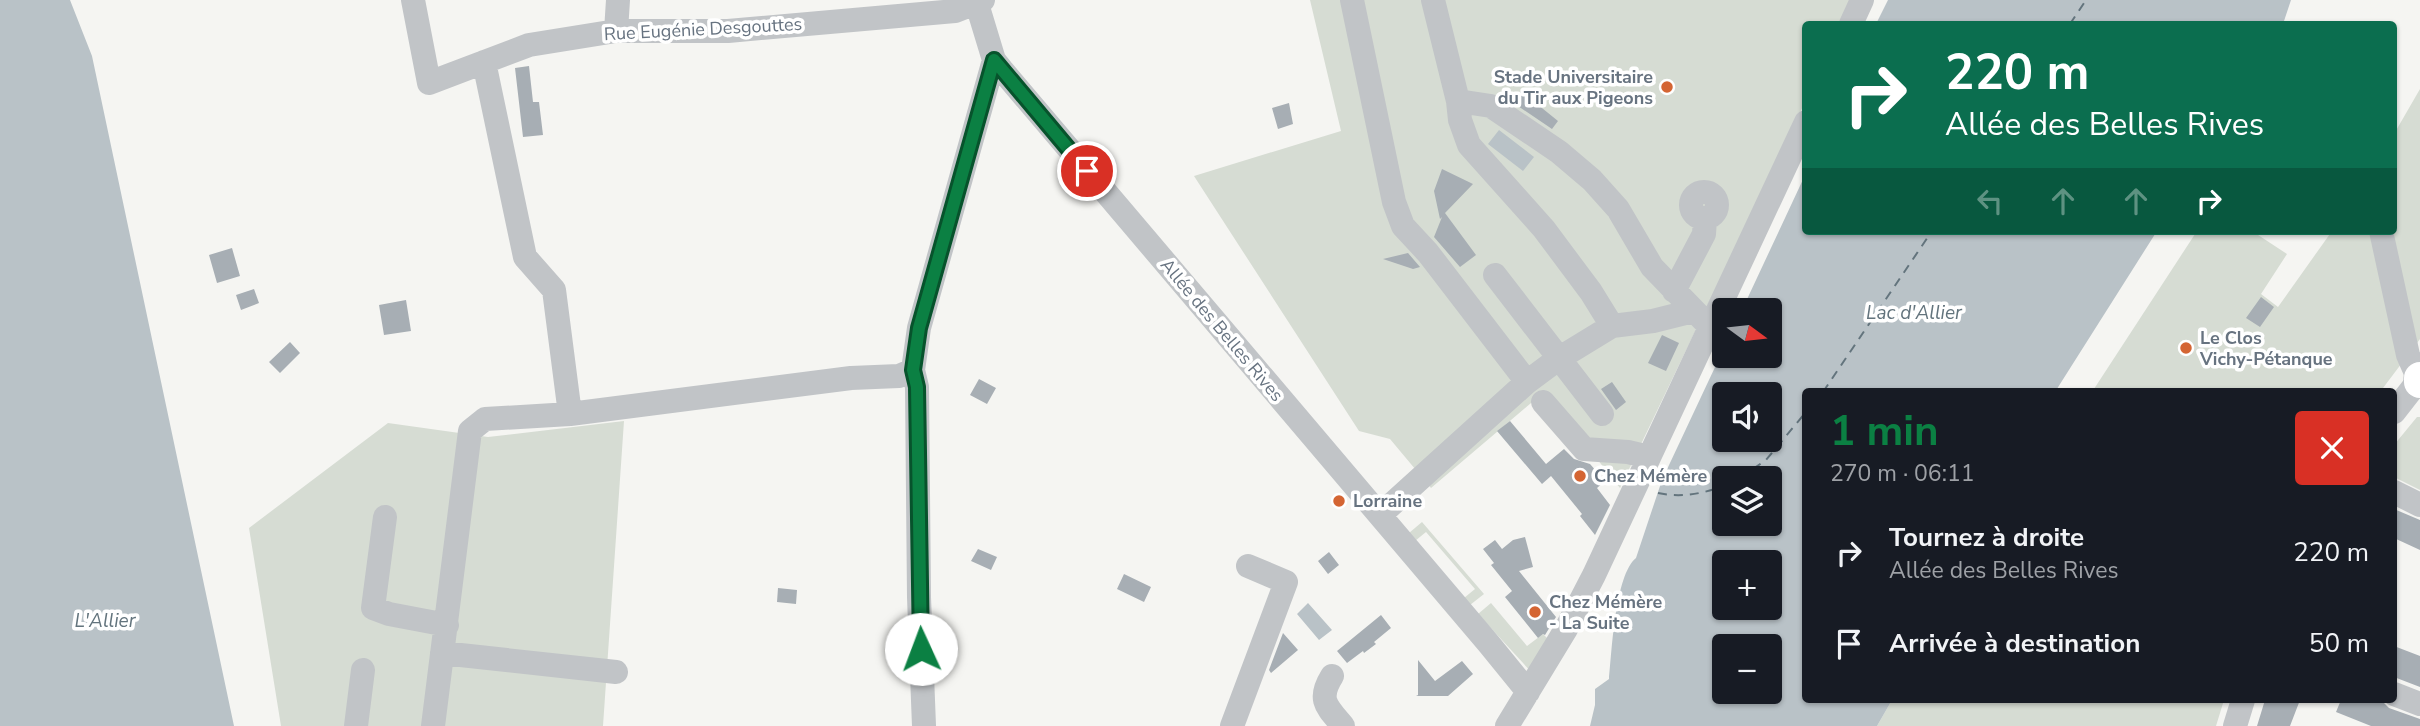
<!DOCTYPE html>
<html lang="fr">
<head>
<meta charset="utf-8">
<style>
  body { margin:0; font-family:"Nunito Sans",sans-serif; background:#20242c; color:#f1f3f6; height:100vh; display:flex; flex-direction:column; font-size:26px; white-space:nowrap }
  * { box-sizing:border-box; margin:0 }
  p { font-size:23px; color:#9ea1a6 }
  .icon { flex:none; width:38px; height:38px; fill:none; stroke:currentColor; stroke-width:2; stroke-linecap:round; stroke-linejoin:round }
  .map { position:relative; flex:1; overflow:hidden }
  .side { position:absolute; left:1802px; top:388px; width:595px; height:315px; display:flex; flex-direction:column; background:#171b24; border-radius:7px; box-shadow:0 2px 5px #0004 }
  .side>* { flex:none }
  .top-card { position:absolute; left:1802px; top:21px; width:595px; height:214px; border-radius:7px; box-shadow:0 2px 5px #0004; background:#0b6e4f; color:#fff; overflow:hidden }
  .needle { width:46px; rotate:105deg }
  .controls { position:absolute; left:1712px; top:298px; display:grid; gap:14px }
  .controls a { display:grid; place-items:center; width:70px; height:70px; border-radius:7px; background:#171b24; box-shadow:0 2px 5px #0004; font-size:35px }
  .pin { position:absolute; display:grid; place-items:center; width:60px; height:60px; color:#fff; margin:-30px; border:4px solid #fff; border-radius:50%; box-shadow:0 2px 7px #0007 }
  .me { position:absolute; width:77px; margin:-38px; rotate:358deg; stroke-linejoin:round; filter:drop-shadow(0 0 5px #0008) }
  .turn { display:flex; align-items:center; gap:24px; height:147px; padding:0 28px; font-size:32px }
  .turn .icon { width:91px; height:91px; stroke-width:2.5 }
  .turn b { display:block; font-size:49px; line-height:60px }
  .lanes { display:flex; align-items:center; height:66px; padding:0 28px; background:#0003; justify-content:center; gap:35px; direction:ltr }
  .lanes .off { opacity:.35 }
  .round { display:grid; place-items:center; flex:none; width:74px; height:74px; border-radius:7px; background:#20242c }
  .head { display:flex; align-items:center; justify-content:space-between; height:119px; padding:0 28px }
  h1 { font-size:42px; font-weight:700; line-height:52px; color:#0b8043 }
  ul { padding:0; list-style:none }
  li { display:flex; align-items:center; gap:21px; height:91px; padding:0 28px }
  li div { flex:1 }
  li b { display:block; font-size:26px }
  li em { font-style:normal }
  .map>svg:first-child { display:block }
  .green { fill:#d6dcd3 }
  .water { fill:#b9c2c7; fill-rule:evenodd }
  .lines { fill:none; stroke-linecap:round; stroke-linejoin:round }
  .ferry { stroke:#63747d; stroke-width:2; stroke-dasharray:9 7; stroke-linecap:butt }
  .building { fill:#a7aeb4 }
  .major-casing { stroke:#b5b8bb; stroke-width:33 }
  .minor { stroke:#c1c4c7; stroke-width:24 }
  .major { stroke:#fff; stroke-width:32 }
  .route-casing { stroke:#07532c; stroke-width:18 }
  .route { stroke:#0b8043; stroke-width:12 }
  .poi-dot { fill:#d46533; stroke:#fff; stroke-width:2.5 }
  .labels { text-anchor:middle; stroke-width:7; stroke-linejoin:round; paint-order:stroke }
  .street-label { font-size:18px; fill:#677380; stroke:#fff }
  .poi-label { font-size:18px; font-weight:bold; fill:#677380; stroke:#fff; text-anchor:start }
  .water-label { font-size:19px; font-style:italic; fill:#63747d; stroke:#fff }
</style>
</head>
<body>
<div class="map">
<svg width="2420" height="726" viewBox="0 0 2420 726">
  <rect width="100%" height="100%" fill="#f5f5f2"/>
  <path class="green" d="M1310 0H1853L1841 24H1806V100L1620 488 1544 392 1431 488 1390 439 1359 431 1194 176 1341 131Z
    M2420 89V339L2380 392H2092L2197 231H2252L2287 254 2261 294 2278 307 2332 231H2394V134Z
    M2417 417H2420V490L2394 477V445Z
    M624 421 603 726H281L249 528 388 423 488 437Z
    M1422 522 1484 594 1470 605 1464 598 1475 589 1426 532 1415 541 1409 533Z
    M1491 603 1527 646 1543 634 1547 638 1533 674 1478 614Z
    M1892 700H2224L2216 726H1877Z"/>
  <path class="water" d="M0 0H70L92 56 234 726H0Z
    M1888 0H2291L2283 24H1876Z
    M1499 130 1534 157 1523 171 1488 144Z
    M1806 173V231H2157L2055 392H1806V700H1892L1877 726H1590L1595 705V689L1609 679C1612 651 1615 575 1636 558L1662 480 1724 348V355H1769V310H1742ZM1724 394H1769V439H1724ZM1724 478H1769V523H1724ZM1724 562H1769V607H1724ZM1724 646H1769V691H1724Z
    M1308 603 1332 630 1319 640 1297 614Z"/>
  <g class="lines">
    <path class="ferry" d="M2070 24 2086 0
      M1823 392 1932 231
      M1740 478 1766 460 1806 412
      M1658 493C1681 498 1701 494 1724 486"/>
  </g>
  <path class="building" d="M529 66 533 102H539L543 135 523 137 515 68Z
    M1521 91 1558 121 1552 129 1512 102Z
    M1289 103 1293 124 1278 129 1272 108Z
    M1442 169 1473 184 1445 213 1476 255 1460 267 1434 237 1442 217 1440 219 1434 191Z
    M232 248 240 276 217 283 209 255Z
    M1408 253 1420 267 1413 269 1383 259Z
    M254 289 259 303 241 310 236 295Z
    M2261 297 2274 307 2260 327 2246 318Z
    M406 300 411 331 384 335 379 305Z
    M1662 335 1679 343 1666 371 1648 363Z
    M290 342 300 353 280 373 269 362Z
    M979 379 996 388 987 404 970 395Z
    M1612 382 1626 402 1616 410 1601 389Z
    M1510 421 1546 464 1564 449 1574 459 1590 464 1605 481 1597 488 1610 505 1595 535 1580 516 1582 514 1551 476 1542 484 1497 431Z
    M2394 509 2420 520V550L2394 538Z
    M1525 537 1533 567 1519 571 1556 617 1545 635 1543 634 1538 638 1505 597 1512 591 1491 565 1494 563 1483 549 1495 540 1502 549 1513 540Z
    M978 549 997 557 991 570 971 561Z
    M1329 552 1339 565 1328 574 1318 561Z
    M1124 574 1151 587 1144 602 1117 589Z
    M778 588 797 590 796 604 777 602Z
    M1381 615 1391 628 1374 642 1376 644 1364 653 1363 651 1347 663 1337 651Z
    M1283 633 1298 650 1271 673 1269 670Z
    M2394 646 2420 656V687L2394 677Z
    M1418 660 1435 681 1462 661 1473 674 1448 696H1416L1418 695Z
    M2265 700H2300L2290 726H2257Z
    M2341 700H2381L2389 708 2420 719V726H2371L2336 712Z"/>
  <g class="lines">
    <defs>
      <path id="major" d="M2420 378V382"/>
    </defs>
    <use href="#major" class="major-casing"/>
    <path class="minor" d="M413 0 429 83 529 45 616 31H728L955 11 983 0
      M1352 0 1394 202 1403 226 1428 253 1527 382
      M1433 0 1458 101 1491 106 1559 152 1592 180 1618 209 1652 267 1710 327
      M977 4 994 60 1002 70 1489 644 1528 692
      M1851 24 1862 0
      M616 31 618 0
      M484 62 525 257 554 290 570 414
      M1458 101 1460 120 1469 145 1544 229 1591 292 1612 326
      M1691 205a13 13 0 1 1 26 0a13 13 0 1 1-26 0Z
      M2381 231 2408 355 2419 380 2394 412
      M1495 275 1602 414
      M1674 291 1704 234 1705 218
      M1543 402 1584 449 1628 452 1649 457
      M2394 492 2420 505
      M1380 515 1527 382 1558 359 1612 326 1653 321 1693 311
      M385 517 373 608 389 614 447 625
      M442 653 616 672
      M1332 676C1317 700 1327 707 1343 726
      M2394 694 2420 704
      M356 726 363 670
      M433 726 470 431 485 419 570 414 851 378 899 376 913 370
      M924 726 919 597 917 387 913 370 919 328 994 60
      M1232 726 1286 582 1248 566
      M1507 726 1566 629 1594 575 1806 122
      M2235 726 2243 700"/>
    <use href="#major" class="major"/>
  </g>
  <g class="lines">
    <defs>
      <path id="route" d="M921 649 917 387 913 370 919 328 994 60 1087 171"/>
    </defs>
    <use href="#route" class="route-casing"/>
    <use href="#route" class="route"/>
  </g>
  <g class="poi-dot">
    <circle cx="1667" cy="87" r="7"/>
    <circle cx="2186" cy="348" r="7"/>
    <circle cx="1580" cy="476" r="7"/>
    <circle cx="1339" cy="501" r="7"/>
    <circle cx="1535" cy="612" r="7"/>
  </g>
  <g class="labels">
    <g class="street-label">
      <text transform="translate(703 29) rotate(-3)" y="6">Rue Eugénie Desgouttes</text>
      <text transform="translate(1222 330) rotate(50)" y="6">Allée des Belles Rives</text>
    </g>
    <g class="poi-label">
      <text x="1653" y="83" text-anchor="end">Stade Universitaire<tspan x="1653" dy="21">du Tir aux Pigeons</tspan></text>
      <text x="2200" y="344">Le Clos<tspan x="2200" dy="21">Vichy-Pétanque</tspan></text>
      <text x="1594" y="482">Chez Mémère</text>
      <text x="1353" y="507">Lorraine</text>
      <text x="1549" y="608">Chez Mémère<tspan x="1549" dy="21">- La Suite</tspan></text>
    </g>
    <g class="water-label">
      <text x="1914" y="319">Lac d'Allier</text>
      <text x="105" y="627">L'Allier</text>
    </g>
  </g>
</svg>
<div class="controls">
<a><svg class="needle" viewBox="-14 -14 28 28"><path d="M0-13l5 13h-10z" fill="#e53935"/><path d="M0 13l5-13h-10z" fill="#9ea1a6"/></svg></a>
<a><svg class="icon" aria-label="sound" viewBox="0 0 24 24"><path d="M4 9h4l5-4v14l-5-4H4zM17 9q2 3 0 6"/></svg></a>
<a><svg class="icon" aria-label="layers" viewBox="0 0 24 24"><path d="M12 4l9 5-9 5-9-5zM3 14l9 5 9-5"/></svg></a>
<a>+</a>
<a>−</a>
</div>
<div class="pin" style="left:1087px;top:171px;background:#d93025"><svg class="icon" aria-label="arrive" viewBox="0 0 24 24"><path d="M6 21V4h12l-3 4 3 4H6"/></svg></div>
<svg class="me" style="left:921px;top:649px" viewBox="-20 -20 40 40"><circle r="19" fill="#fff"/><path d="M0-13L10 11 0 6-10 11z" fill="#0b8043"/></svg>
<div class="top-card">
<div class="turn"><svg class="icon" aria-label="right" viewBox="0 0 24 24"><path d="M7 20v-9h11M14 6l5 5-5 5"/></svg><div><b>220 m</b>Allée des Belles Rives</div></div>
<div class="lanes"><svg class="icon off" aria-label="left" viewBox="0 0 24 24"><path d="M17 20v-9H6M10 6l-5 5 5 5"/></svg><svg class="icon off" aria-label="ahead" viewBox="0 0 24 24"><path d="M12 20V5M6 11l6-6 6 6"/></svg><svg class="icon off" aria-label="ahead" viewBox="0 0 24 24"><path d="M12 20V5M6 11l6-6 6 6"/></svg><svg class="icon" aria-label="right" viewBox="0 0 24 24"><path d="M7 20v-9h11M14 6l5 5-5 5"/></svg></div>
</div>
<section class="side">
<div class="head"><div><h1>1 min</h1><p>270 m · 06:11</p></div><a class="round" style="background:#d93025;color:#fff"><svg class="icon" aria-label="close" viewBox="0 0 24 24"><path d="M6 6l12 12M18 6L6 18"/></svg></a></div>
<ul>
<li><svg class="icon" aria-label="right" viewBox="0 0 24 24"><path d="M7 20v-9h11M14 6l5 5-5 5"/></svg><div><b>Tournez à droite</b><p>Allée des Belles Rives</p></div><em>220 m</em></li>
<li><svg class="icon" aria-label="arrive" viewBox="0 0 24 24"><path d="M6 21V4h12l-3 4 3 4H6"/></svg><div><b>Arrivée à destination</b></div><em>50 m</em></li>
</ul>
</section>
</div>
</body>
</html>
